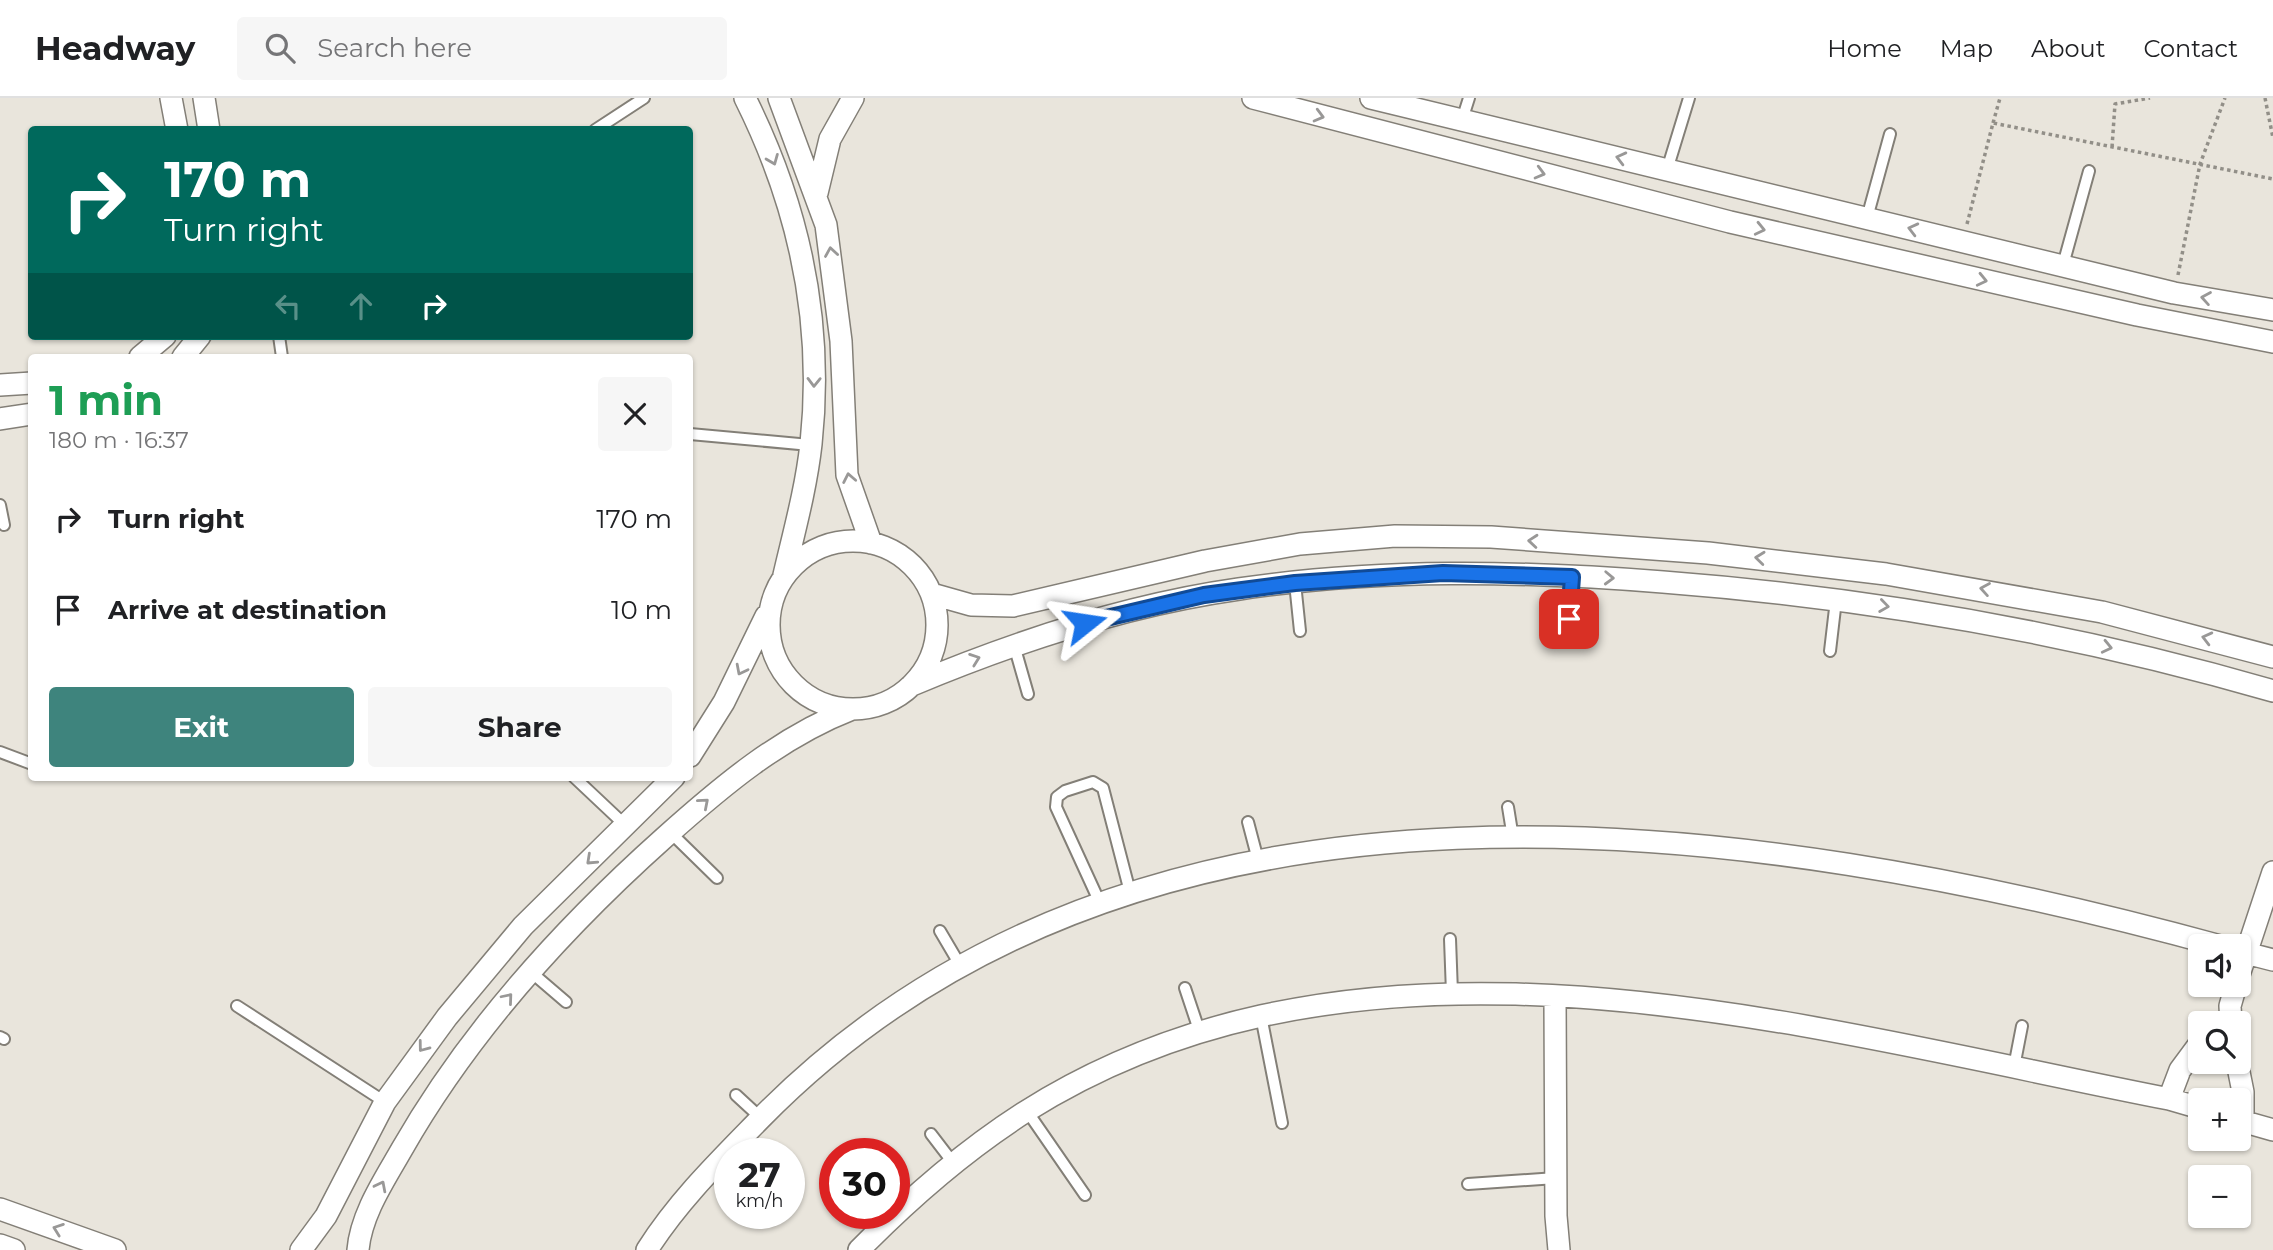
<!DOCTYPE html>
<html lang="en">
<head>
<meta charset="utf-8">
<style>
  body { margin:0; font-family:Montserrat,sans-serif; background:#f6f6f6; color:#202124; height:100vh; display:flex; flex-direction:column; font-size:26px; white-space:nowrap }
  * { box-sizing:border-box; margin:0 }
  p { font-size:23px; color:#757577 }
  .icon { flex:none; width:38px; height:38px; fill:none; stroke:currentColor; stroke-width:2; stroke-linecap:round; stroke-linejoin:round }
  .map { position:relative; flex:1; overflow:hidden }
  .panel { position:absolute; left:28px; top:256px; width:665px; height:427px; display:flex; flex-direction:column; background:#fff; border-radius:7px; box-shadow:0 2px 5px #0004 }
  .panel>* { flex:none }
  .hud { position:absolute; left:28px; top:28px; width:665px; height:214px; border-radius:7px; box-shadow:0 2px 5px #0004; background:#00695c; color:#fff; overflow:hidden }
  .buttons { position:absolute; left:2188px; top:836px; display:grid; gap:14px }
  .buttons a { display:grid; place-items:center; width:63px; height:63px; border-radius:7px; background:#fff; box-shadow:0 2px 5px #0004; font-size:35px }
  .speed { position:absolute; left:714px; top:1040px; display:flex; gap:14px; font-size:35px; font-weight:700; text-align:center }
  .speed>* { display:grid; place-content:center; width:91px; height:91px; border-radius:50%; background:#fff; box-shadow:0 2px 5px #0004; line-height:1 }
  .speed small { font-size:18px; font-weight:400 }
  .speed .limit { border:10px solid #d22; background:#fff; color:#111 }
  .pin { position:absolute; display:grid; place-items:center; width:60px; height:60px; color:#fff; margin:-30px; border-radius:14px; box-shadow:0 4px 10px #0006 }
  .me { position:absolute; width:77px; margin:-38px; rotate:75deg; stroke-linejoin:round; filter:drop-shadow(0 0 5px #0008) }
  .turn { display:flex; align-items:center; gap:24px; height:147px; padding:0 21px; font-size:32px }
  .turn .icon { width:91px; height:91px; stroke-width:2.5 }
  .turn b { display:block; font-size:49px; line-height:60px }
  .lanes { display:flex; align-items:center; height:66px; padding:0 21px; background:#0003; justify-content:center; gap:35px; direction:ltr }
  .lanes .off { opacity:.35 }
  .round { display:grid; place-items:center; flex:none; width:74px; height:74px; border-radius:7px; background:#f6f6f6 }
  .summary { display:flex; align-items:center; justify-content:space-between; height:119px; padding:0 21px }
  h1 { font-size:42px; font-weight:700; line-height:52px; color:#1e9e55 }
  .action { display:flex; gap:14px; margin-top:auto; padding:14px 21px }
  .action a { flex:1; height:80px; border-radius:7px; background:#3e847d; color:#fff; font-size:28px; font-weight:700; line-height:80px; text-align:center }
  .action a+a { background:#f6f6f6; color:#202124 }
  ul { padding:0; list-style:none }
  li { display:flex; align-items:center; gap:21px; height:91px; padding:0 21px }
  li div { flex:1 }
  li b { display:block; font-size:26px }
  li em { font-style:normal }
  header { display:flex; align-items:center; gap:42px; box-sizing:border-box; height:98px; padding:0 35px; background:#fff; border-bottom:2px solid #e0e0e0 }
  header strong { font-size:33px }
  nav { display:flex; gap:38px; margin-inline-start:auto; font-size:24px }
  .search { width:490px; height:63px; background:#f6f6f6; display:flex; align-items:center; gap:18px; box-sizing:border-box; padding:0 24px; border-radius:7px; color:#757577; font-size:26px }
  .map>svg:first-child { display:block }
  .lines { fill:none; stroke-linecap:round; stroke-linejoin:round }
  .service-casing { stroke:#837f77; stroke-width:14 }
  .minor-casing { stroke:#837f77; stroke-width:24 }
  .path { stroke:#928f88; stroke-width:3.5; stroke-dasharray:3.5 3.5; stroke-linecap:butt }
  .service { stroke:#fff; stroke-width:10 }
  .minor { stroke:#fff; stroke-width:21 }
  .oneway { stroke:#999897 }
  .route-casing { stroke:#114b97; stroke-width:18 }
  .route { stroke:#1a73e8; stroke-width:12 }
</style>
</head>
<body>
<header>
<strong>Headway</strong>
<div class="search"><svg class="icon" aria-label="search" viewBox="0 0 24 24"><circle cx="10" cy="10" r="6"/><path d="M15 15l6 6"/></svg>Search here</div>
<nav><a>Home</a><a>Map</a><a>About</a><a>Contact</a></nav>
</header>
<div class="map">
<svg width="2273" height="1152" viewBox="0 0 2273 1152">
  <rect width="100%" height="100%" fill="#e9e5dc"/>
  <g class="lines">
    <defs>
      <path id="service" d="M1462 22 1469 0
        M595 32 644 0
        M1667 72 1689 0
        M1867 120 1890 36
        M2063 167 2089 73
        M279 238 282 259
        M690 336 810 347
        M0 407 4 427
        M1295 485 1300 533
        M1567 542 1572 479
        M1014 547 1028 596
        M1830 553 1836 502
        M0 654 32 666
        M574 679 626 728
        M1508 709 1513 740
        M1248 724 1258 762
        M670 734 717 780
        M1100 805 1056 709 1057 699 1065 693 1093 684 1103 690 1130 794
        M940 833 960 867
        M1450 841 1452 895
        M531 874 566 904
        M1185 890 1200 935
        M237 908 385 1004
        M1261 918 1282 1025
        M0 939 4 941
        M2014 969 2022 928
        M736 997 761 1020
        M1027 1013 1085 1097
        M931 1036 954 1066
        M1468 1086 1556 1080"/>
      <path id="minor" d="M171 0 177 32
        M204 0 209 32
        M745 0C799 108 824 225 811 346 806 391 794 434 784 477
        M779 0 826 127 841 243 847 377 871 445
        M1253 0 1730 124 2137 217 2273 244
        M1371 0 2174 195 2273 212
        M817 95 830 41 853 0
        M140 259 165 238
        M183 259 200 238
        M0 287 32 285
        M0 321 32 316
        M769 527a84 84 0 1 1 168 0a84 84 0 1 1-168 0Z
        M932 496 971 507 1013 508 1205 463 1300 446 1395 438 1491 439 1708 455 1886 476 2102 514 2273 559
        M912 587C1017 543 1126 507 1239 491 1379 470 1522 473 1663 484 1870 500 2074 535 2273 593
        M690 658 724 604 766 518
        M2238 853 2273 862
        M2238 880 2273 774
        M1555 900 1556 1118 1559 1152
        M2231 926 2230 908 2236 887
        M2237 964 2243 994V1023
        M2169 1001 2180 972 2200 945
        M2238 1022 2273 1032
        M0 1111 115 1152
        M0 1147 14 1152
        M301 1152 326 1118 385 1004 447 919 523 828 674 679
        M358 1152C361 1116 385 1081 402 1051 470 932 563 830 665 739 722 688 780 639 852 611
        M647 1152C678 1103 719 1063 760 1021 1141 632 1749 719 2224 849
        M859 1152C909 1101 964 1053 1025 1014 1367 798 1804 930 2169 1001L2200 1010"/>
    </defs>
    <use href="#service" class="service-casing"/>
    <use href="#minor" class="minor-casing"/>
    <path class="path" d="M2265 0 2273 40
      M1993 25 2000 0
      M2112 49 2115 6 2150 0
      M1967 126 1993 25 2273 81
      M2178 177 2200 66 2225 0"/>
    <use href="#service" class="service"/>
    <use href="#minor" class="minor"/>
  </g>
  <defs><path id="oneway-chevron" d="M-2-3.5L2.5 0L-2 3.5" fill="none" stroke-width="1.6" stroke-linecap="round" stroke-linejoin="round" transform="scale(1.75)"/></defs>
  <g class="oneway">
    <use href="#oneway-chevron" transform="translate(1319 18) rotate(15)"/>
    <use href="#oneway-chevron" transform="translate(1621 60) rotate(-166)"/>
    <use href="#oneway-chevron" transform="translate(773 62) rotate(68)"/>
    <use href="#oneway-chevron" transform="translate(1540 75) rotate(15)"/>
    <use href="#oneway-chevron" transform="translate(1760 131) rotate(13)"/>
    <use href="#oneway-chevron" transform="translate(1913 131) rotate(-166)"/>
    <use href="#oneway-chevron" transform="translate(831 154) rotate(-99)"/>
    <use href="#oneway-chevron" transform="translate(1982 182) rotate(13)"/>
    <use href="#oneway-chevron" transform="translate(2206 200) rotate(-170)"/>
    <use href="#oneway-chevron" transform="translate(814 284) rotate(91)"/>
    <use href="#oneway-chevron" transform="translate(849 380) rotate(-101)"/>
    <use href="#oneway-chevron" transform="translate(1533 443) rotate(-175)"/>
    <use href="#oneway-chevron" transform="translate(1760 460) rotate(-174)"/>
    <use href="#oneway-chevron" transform="translate(1609 480) rotate(2)"/>
    <use href="#oneway-chevron" transform="translate(1985 491) rotate(-170)"/>
    <use href="#oneway-chevron" transform="translate(1884 508) rotate(8)"/>
    <use href="#oneway-chevron" transform="translate(2207 540) rotate(-166)"/>
    <use href="#oneway-chevron" transform="translate(2107 549) rotate(13)"/>
    <use href="#oneway-chevron" transform="translate(975 561) rotate(-20)"/>
    <use href="#oneway-chevron" transform="translate(741 572) rotate(117)"/>
    <use href="#oneway-chevron" transform="translate(704 705) rotate(-41)"/>
    <use href="#oneway-chevron" transform="translate(591 762) rotate(137)"/>
    <use href="#oneway-chevron" transform="translate(508 900) rotate(-50)"/>
    <use href="#oneway-chevron" transform="translate(423 949) rotate(127)"/>
    <use href="#oneway-chevron" transform="translate(381 1088) rotate(-63)"/>
    <use href="#oneway-chevron" transform="translate(58 1131) rotate(-160)"/>
  </g>
  <g class="lines">
    <defs>
      <path id="route" d="M1085 525 1204 497 1295 485 1443 475 1572 479 1569 521"/>
    </defs>
    <use href="#route" class="route-casing"/>
    <use href="#route" class="route"/>
  </g>
</svg>
<div class="buttons">
<a><svg class="icon" aria-label="sound" viewBox="0 0 24 24"><path d="M4 9h4l5-4v14l-5-4H4zM17 9q2 3 0 6"/></svg></a>
<a><svg class="icon" aria-label="search" viewBox="0 0 24 24"><circle cx="10" cy="10" r="6"/><path d="M15 15l6 6"/></svg></a>
<a>+</a>
<a>−</a>
</div>
<div class="speed"><div>27<small>km/h</small></div><div class="limit">30</div></div>
<div class="pin" style="left:1569px;top:521px;background:#d93025"><svg class="icon" aria-label="arrive" viewBox="0 0 24 24"><path d="M6 21V4h12l-3 4 3 4H6"/></svg></div>
<svg class="me" style="left:1085px;top:525px" viewBox="-20 -20 40 40"><path d="M0-17L14 15 0 8-14 15z" fill="#1a73e8" stroke="#fff" stroke-width="4"/></svg>
<div class="hud">
<div class="turn"><svg class="icon" aria-label="right" viewBox="0 0 24 24"><path d="M7 20v-9h11M14 6l5 5-5 5"/></svg><div><b>170 m</b>Turn right</div></div>
<div class="lanes"><svg class="icon off" aria-label="left" viewBox="0 0 24 24"><path d="M17 20v-9H6M10 6l-5 5 5 5"/></svg><svg class="icon off" aria-label="ahead" viewBox="0 0 24 24"><path d="M12 20V5M6 11l6-6 6 6"/></svg><svg class="icon" aria-label="right" viewBox="0 0 24 24"><path d="M7 20v-9h11M14 6l5 5-5 5"/></svg></div>
</div>
<section class="panel">
<div class="summary"><div><h1>1 min</h1><p>180 m · 16:37</p></div><a class="round"><svg class="icon" aria-label="close" viewBox="0 0 24 24"><path d="M6 6l12 12M18 6L6 18"/></svg></a></div>
<ul>
<li><svg class="icon" aria-label="right" viewBox="0 0 24 24"><path d="M7 20v-9h11M14 6l5 5-5 5"/></svg><div><b>Turn right</b></div><em>170 m</em></li>
<li><svg class="icon" aria-label="arrive" viewBox="0 0 24 24"><path d="M6 21V4h12l-3 4 3 4H6"/></svg><div><b>Arrive at destination</b></div><em>10 m</em></li>
</ul>
<div class="action"><a>Exit</a><a>Share</a></div>
</section>
</div>
</body>
</html>
